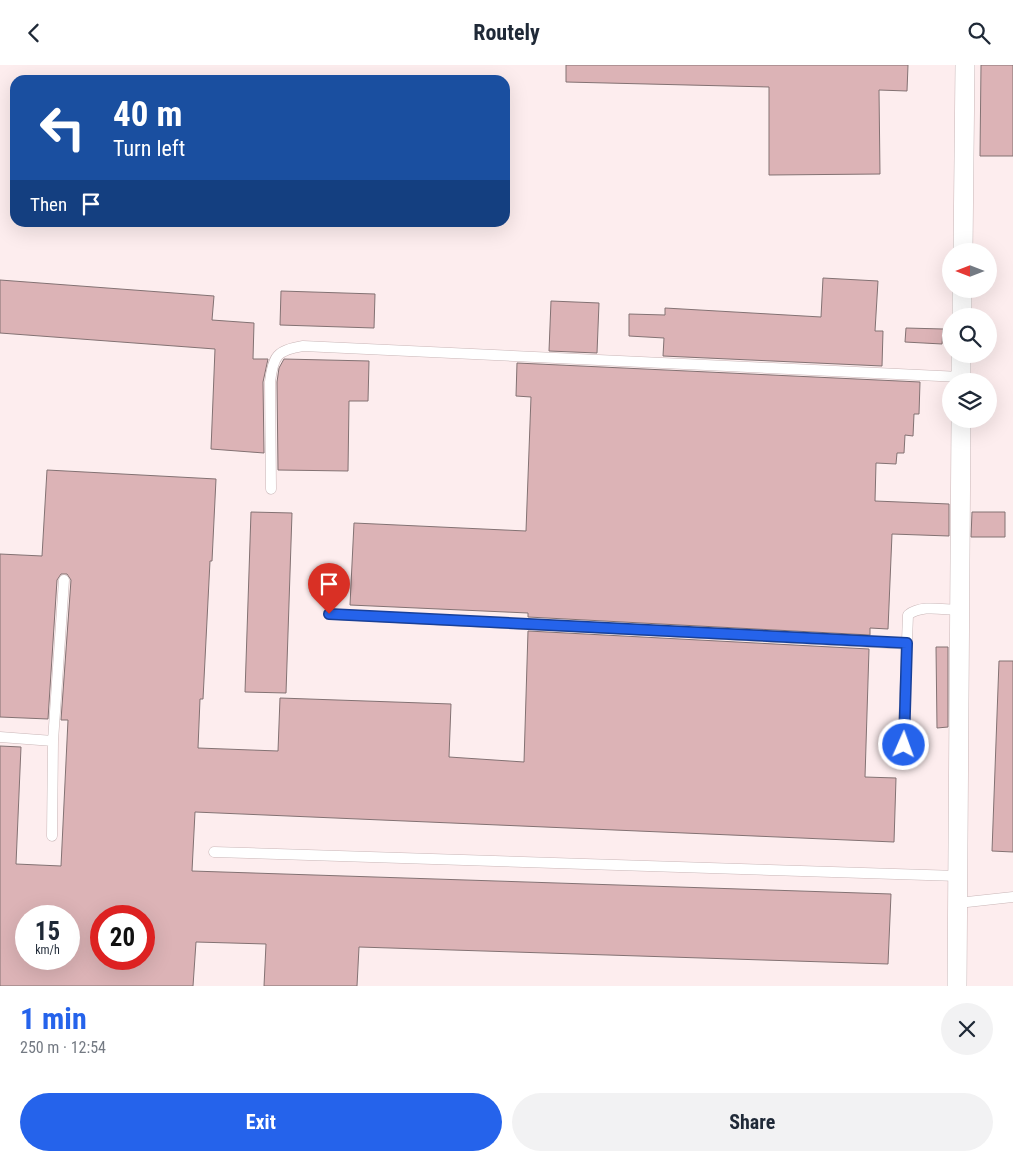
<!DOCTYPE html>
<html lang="en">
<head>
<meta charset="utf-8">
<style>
  body { margin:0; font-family:"Roboto Condensed",sans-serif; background:#f2f2f3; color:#1f2937; height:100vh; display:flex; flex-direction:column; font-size:19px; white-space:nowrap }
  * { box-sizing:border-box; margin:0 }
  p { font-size:16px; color:#747a83 }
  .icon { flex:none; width:28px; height:28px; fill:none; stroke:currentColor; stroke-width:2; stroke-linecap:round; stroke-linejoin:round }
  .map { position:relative; height:921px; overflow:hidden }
  .drawer { display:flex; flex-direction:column; background:#fff; flex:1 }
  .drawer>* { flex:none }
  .guide { position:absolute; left:10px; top:10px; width:500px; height:152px; border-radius:15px; box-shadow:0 5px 20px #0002; background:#1a4fa0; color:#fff; overflow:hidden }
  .needle { width:32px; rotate:270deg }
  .controls { position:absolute; left:942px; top:178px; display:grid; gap:10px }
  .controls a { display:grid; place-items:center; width:55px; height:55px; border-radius:50%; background:#fff; box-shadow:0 5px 20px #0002; font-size:25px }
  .speed { position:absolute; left:15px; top:840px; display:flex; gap:10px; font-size:25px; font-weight:700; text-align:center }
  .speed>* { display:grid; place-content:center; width:65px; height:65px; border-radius:50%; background:#fff; box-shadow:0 5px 20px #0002; line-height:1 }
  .speed small { font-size:12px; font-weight:400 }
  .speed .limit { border:8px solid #d22; background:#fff; color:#111 }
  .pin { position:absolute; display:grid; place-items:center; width:42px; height:42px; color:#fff; margin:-51px -21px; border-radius:50% 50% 50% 0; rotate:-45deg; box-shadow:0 0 5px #0007 }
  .pin .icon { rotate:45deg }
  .me { position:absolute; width:55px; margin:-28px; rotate:2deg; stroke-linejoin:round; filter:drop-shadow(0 0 4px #0008) }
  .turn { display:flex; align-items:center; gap:18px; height:105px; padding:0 20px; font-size:22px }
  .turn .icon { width:65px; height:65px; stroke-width:2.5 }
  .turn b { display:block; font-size:35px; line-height:42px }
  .then { display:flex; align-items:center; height:48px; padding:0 20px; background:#0003; gap:10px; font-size:19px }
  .round { display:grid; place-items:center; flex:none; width:52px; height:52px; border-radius:26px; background:#f2f2f3 }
  .overview { display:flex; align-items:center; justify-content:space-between; height:85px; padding:0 20px }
  h1 { font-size:30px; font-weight:700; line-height:38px; color:#2563eb }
  .cta { display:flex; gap:10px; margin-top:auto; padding:10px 20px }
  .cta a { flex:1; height:58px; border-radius:30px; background:#2563eb; color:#fff; font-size:20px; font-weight:700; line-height:58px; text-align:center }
  .cta a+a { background:#f2f2f3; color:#1f2937 }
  header { display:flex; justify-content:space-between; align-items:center; height:65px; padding:0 20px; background:#fff; font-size:22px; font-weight:700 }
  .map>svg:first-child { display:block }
  .building { fill:#dcb3b6; stroke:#837273; fill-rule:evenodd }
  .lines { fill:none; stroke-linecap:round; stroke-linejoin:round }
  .service-casing { stroke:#c9b6b7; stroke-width:11 }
  .minor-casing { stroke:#c9b6b7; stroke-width:20 }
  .service { stroke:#fff; stroke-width:10 }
  .minor { stroke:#fff; stroke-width:19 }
  .route-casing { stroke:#184099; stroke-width:12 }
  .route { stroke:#2563eb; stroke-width:9 }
</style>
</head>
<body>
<header><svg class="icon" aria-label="back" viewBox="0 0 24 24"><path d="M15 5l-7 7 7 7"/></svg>Routely<svg class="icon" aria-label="search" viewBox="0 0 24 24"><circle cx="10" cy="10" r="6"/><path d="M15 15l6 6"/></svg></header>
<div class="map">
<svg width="1013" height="921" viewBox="0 0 1013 921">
  <rect width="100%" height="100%" fill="#fdedee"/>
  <path class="building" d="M566 0H908L907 26 879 25 880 109 769 110V22L566 17Z
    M981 0H1013V91H980Z
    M823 213 878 216 875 266H883L882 301 663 291 664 273 629 271V249L665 250V243L821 252Z
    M0 215 214 231 212 255 254 258 253 294H268L263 317 264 388 211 384 215 284 0 268Z
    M281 226 375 229 374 263 280 260Z
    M551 236 599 238 597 288 549 286Z
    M906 263 943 264 942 279 905 277Z
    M284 294 369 296 368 336H349L348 406 278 405 277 317 279 303Z
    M517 298 920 317 919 349H914L913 371 905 370 904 388H897L896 399 876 398 875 436 949 439V471L892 469 888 564 870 563V570L528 552V548L350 540 354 458 526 466 531 332 516 331Z
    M47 405 216 414 212 496H210L203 634H200L198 683 278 686 280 633 451 639 449 692 524 697 528 566 869 584 865 712 896 713 894 777 195 747 192 806 891 829 888 899 359 882 357 921H264L266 879 196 877 193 921H0V681L21 682 16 799 61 801 68 655H61L71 515 67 509H61L57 515 48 654 0 652V489L42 491ZM26 851H69V894H26ZM101 851H144V894H101Z
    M251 447 292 448 286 628 245 627Z
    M972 447H1005V472H971Z
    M936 582H948V662L937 663Z
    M999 596H1013V787L992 786Z"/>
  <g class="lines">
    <defs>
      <path id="service" d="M271 424 270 317C273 291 277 285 303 281L961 312
        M329 549 907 579
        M0 672 53 676
        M903 680 908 550C922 539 943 545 960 545
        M52 771 53 676 64 515
        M214 787 958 811
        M958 838 1013 832"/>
      <path id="minor" d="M963 186 965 0
        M962 251V224
        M961 316V289
        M957 921 961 354"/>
    </defs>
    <use href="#service" class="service-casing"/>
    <use href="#minor" class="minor-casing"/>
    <use href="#service" class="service"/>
    <use href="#minor" class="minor"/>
  </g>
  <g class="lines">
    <defs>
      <path id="route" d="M329 549 907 578 904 680"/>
    </defs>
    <use href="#route" class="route-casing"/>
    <use href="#route" class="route"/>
  </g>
</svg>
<div class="controls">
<a><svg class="needle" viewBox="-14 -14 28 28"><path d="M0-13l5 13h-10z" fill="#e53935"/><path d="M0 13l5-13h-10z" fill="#747a83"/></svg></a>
<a><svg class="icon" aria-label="search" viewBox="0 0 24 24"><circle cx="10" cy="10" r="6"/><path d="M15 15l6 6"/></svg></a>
<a><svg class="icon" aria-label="layers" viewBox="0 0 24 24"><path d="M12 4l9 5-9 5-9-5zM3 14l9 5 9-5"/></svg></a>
</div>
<div class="speed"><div>15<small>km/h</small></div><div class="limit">20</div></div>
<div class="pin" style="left:329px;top:549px;background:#d93025"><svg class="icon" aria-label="arrive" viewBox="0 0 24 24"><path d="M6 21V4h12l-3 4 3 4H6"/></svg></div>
<svg class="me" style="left:904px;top:680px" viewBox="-20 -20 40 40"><circle r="17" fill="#2563eb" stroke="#fff" stroke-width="3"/><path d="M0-11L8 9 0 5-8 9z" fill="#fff"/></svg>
<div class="guide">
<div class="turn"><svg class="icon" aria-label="left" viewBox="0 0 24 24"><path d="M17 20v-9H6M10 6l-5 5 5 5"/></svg><div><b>40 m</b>Turn left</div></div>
<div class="then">Then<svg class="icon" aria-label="arrive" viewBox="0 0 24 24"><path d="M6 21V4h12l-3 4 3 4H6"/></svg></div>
</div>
</div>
<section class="drawer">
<div class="overview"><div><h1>1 min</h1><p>250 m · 12:54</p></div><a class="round"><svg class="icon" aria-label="close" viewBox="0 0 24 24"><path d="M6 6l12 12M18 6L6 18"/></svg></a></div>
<div class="cta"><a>Exit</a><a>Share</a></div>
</section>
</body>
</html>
